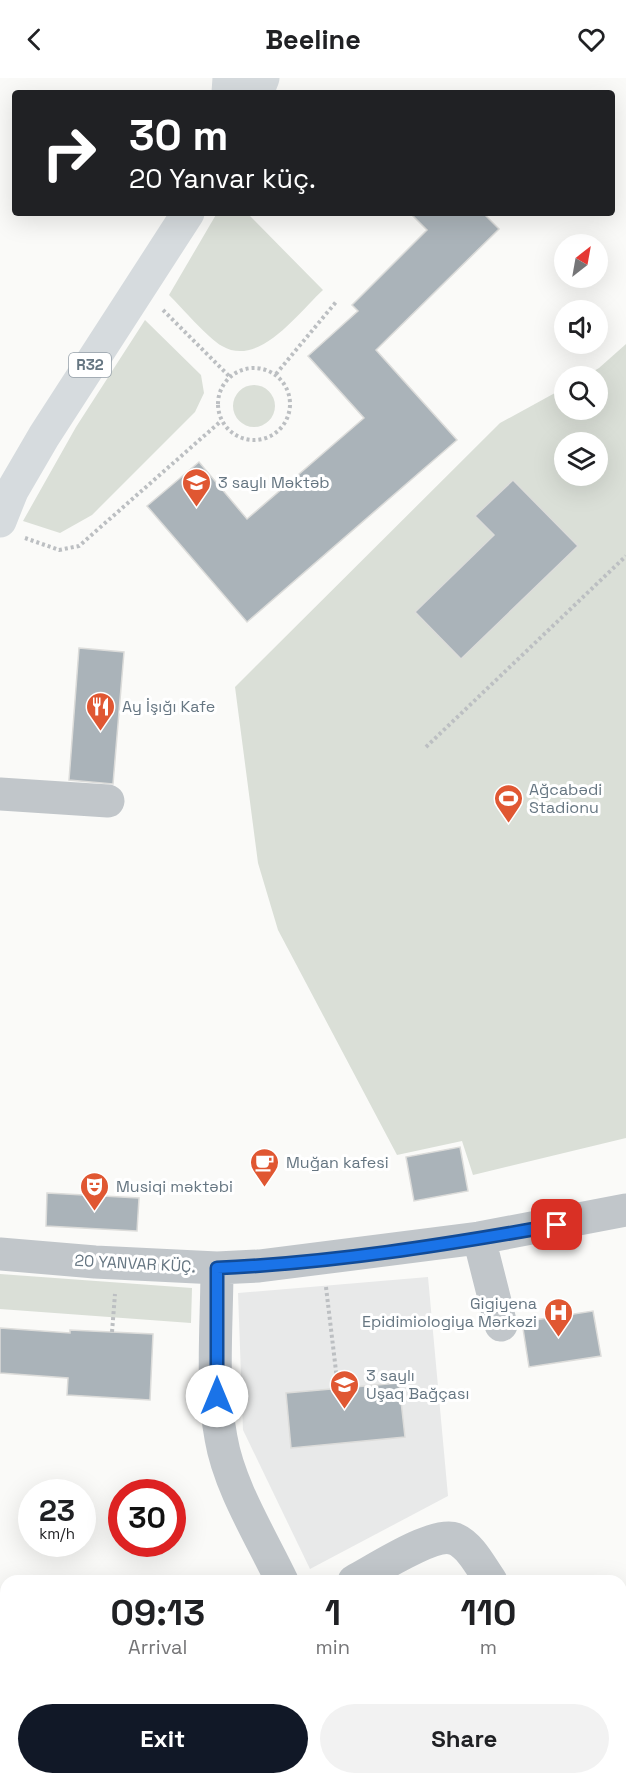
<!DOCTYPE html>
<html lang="en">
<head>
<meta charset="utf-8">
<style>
  body { margin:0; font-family:"Space Grotesk",sans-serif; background:#f2f2f2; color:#202124; height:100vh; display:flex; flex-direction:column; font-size:22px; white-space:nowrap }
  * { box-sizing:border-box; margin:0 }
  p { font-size:20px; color:#757577 }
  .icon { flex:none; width:33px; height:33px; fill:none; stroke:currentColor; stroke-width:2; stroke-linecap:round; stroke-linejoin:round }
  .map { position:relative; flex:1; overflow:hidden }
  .sheet { position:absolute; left:0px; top:1497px; width:627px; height:210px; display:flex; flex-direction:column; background:#fff; border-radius:18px 18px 0 0; box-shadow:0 6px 24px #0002 }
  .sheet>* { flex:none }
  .banner { position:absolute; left:12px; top:12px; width:603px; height:126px; border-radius:6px; box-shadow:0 6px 24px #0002; background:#202124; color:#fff; overflow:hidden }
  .needle { width:39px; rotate:31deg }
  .buttons { position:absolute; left:554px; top:156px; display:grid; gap:12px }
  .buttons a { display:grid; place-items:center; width:54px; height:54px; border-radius:50%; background:#fff; box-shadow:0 6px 24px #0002; font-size:30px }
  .speed { position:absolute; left:18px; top:1401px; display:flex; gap:12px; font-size:30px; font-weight:700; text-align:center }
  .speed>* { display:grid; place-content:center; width:78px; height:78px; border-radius:50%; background:#fff; box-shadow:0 6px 24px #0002; line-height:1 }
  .speed small { font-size:15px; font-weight:400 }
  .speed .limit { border:9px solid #d22; background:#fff; color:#111 }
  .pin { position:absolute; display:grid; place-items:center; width:51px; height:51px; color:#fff; margin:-26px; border-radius:12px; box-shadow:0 3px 9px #0006 }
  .me { position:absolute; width:66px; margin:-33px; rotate:0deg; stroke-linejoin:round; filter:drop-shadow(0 0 4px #0008) }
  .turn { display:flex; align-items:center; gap:21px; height:126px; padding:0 18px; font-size:27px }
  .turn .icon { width:78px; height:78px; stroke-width:2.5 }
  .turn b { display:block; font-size:42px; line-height:51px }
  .eta { display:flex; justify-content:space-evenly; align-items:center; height:102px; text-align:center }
  .eta b { font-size:36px; font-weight:700; line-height:42px }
  .action { display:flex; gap:12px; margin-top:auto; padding:12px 18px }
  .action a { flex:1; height:69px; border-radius:36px; background:#111827; color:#fff; font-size:24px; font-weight:700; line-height:69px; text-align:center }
  .action a+a { background:#f2f2f2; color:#202124 }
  header { display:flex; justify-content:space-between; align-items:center; height:78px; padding:0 18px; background:#fff; font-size:27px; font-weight:700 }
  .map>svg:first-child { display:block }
  .built { fill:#e8e9e9 }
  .green { fill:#dadfd7; fill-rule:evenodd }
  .building { fill:#aab3b9; stroke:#dcdcda; stroke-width:1.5 }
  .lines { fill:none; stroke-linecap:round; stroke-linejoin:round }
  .path { stroke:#bcbfc2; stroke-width:4; stroke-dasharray:3 3; stroke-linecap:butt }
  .minor { stroke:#c1c6ca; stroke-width:33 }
  .major { stroke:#d6dbde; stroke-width:33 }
  .route-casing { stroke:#114b97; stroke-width:15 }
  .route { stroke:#1a73e8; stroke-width:10 }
  .labels { text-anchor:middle; stroke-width:6; stroke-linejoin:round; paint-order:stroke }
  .shield { fill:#fff; stroke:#949fa8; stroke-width:1.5 }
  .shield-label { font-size:15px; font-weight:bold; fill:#667682 }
  .poi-label { font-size:16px; fill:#667682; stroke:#fff; text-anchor:start }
  .street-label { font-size:16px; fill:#667682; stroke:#fff }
</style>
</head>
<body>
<header><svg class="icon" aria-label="back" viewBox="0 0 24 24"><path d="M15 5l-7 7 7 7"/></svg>Beeline<svg class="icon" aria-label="heart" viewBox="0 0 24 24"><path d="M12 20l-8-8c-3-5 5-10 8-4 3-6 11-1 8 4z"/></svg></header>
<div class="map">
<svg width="626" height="1707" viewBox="0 0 626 1707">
  <rect width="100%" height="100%" fill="#fafaf8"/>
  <path class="built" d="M428 1199 448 1418 310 1491 243 1352 238 1215Z"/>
  <path class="green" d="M217 135H247L323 212C298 235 259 290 222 268 209 261 181 229 169 217Z
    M145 242 201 297 204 315 195 334 92 437 60 455 23 443 76 349Z
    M626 266V1060L473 1097 462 1063 397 1077 278 852 258 785 235 609 500 345 564 310V332H597V298H585L599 290ZM564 364H597V398H564Z
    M233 328a21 21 0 1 1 42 0a21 21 0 1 1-42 0Z
    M0 1196 192 1210 191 1245 0 1231Z"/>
  <path class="building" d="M410 135H483L499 151 376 272 457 362 247 544 147 428 199 384 247 441 364 340 308 278 358 233 352 227 427 152Z
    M513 402 578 468 461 581 415 534 494 457 475 438Z
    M79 570 124 574 113 706 69 702Z
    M460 1069 468 1113 414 1123 406 1079Z
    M47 1115 139 1120 137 1153 46 1148Z
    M593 1233 601 1278 529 1289 522 1244Z
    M0 1250 70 1255V1252L153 1256 150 1322 67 1317 68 1300 0 1295Z
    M399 1305 405 1359 291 1370 286 1315Z"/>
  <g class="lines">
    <path class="path" d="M163 232 229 298
      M218 326a36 36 0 1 1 72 0a36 36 0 1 1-72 0Z
      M276 296 336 224
      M25 460 59 472 79 468 221 343
      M426 669 626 478
      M326 1209 338 1310
      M112 1254 115 1216"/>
    <path class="minor" d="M0 716 108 723
      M479 1160 501 1247
      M0 1176 95 1184 217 1190 259 1188 479 1160 626 1132
      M217 1190C217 1243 211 1308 221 1360 229 1408 261 1459 282 1503
      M354 1503C375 1492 434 1453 455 1461 471 1468 481 1489 491 1503
      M621 1617 626 1615
      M409 1701 412 1707"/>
    <path class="major" d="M228 15 229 0
      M257 15 263 0
      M0 443 12 413 44 358 188 135"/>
  </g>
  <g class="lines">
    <defs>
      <path id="route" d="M217 1318V1190C331 1185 445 1167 557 1147"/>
    </defs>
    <use href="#route" class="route-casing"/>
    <use href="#route" class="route"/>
  </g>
  <defs>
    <symbol id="school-pin" viewBox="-11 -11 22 30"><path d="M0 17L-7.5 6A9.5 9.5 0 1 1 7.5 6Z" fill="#e05732" stroke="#fff"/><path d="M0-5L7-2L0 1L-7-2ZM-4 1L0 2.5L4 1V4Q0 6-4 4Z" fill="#fff"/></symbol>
    <symbol id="restaurant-pin" viewBox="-11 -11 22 30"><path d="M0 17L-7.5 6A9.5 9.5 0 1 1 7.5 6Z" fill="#e05732" stroke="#fff"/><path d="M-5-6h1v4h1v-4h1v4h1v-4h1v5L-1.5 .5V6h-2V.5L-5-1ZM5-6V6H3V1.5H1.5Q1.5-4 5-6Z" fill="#fff"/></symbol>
    <symbol id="stadium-pin" viewBox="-11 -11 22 30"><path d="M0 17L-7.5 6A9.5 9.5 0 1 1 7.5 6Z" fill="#e05732" stroke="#fff"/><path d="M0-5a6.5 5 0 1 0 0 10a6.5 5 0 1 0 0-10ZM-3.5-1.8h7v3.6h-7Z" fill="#fff"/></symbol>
    <symbol id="cafe-pin" viewBox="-11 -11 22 30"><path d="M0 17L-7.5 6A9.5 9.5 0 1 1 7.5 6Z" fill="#e05732" stroke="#fff"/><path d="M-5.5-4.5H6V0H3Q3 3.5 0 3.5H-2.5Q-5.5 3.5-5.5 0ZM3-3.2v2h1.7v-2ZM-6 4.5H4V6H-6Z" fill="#fff"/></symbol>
    <symbol id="theatre-pin" viewBox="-11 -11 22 30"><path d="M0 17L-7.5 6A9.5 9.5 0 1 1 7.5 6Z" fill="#e05732" stroke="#fff"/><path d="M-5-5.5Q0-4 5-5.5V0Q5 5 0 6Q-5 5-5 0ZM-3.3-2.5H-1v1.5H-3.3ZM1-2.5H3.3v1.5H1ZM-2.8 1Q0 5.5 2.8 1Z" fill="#fff"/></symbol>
    <symbol id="hospital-pin" viewBox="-11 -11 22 30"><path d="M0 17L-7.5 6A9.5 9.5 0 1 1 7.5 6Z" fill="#e05732" stroke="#fff"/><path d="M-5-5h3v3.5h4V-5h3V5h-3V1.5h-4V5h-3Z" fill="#fff"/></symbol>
  </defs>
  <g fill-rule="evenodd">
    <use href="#school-pin" x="180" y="388" width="33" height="45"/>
    <use href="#restaurant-pin" x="84" y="612" width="33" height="45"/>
    <use href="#stadium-pin" x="492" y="704" width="33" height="45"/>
    <use href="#cafe-pin" x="248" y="1068" width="33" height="45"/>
    <use href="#theatre-pin" x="78" y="1092" width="33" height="45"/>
    <use href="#hospital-pin" x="542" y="1218" width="33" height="45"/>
    <use href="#school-pin" x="328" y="1290" width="33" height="45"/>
  </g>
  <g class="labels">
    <rect class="shield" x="69" y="275" width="42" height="24" rx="4.5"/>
    <g class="shield-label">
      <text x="90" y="292">R32</text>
    </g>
    <g class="poi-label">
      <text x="218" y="410">3 saylı Məktəb</text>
      <text x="122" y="634">Ay İşığı Kafe</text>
      <text x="529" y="717">Ağcabədi<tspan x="529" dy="18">Stadionu</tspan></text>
      <text x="286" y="1090">Muğan kafesi</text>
      <text x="116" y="1114">Musiqi məktəbi</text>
      <text x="537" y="1231" text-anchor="end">Gigiyena<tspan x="537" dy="18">Epidimiologiya Mərkəzi</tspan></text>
      <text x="366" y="1303">3 saylı<tspan x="366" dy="18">Uşaq Bağçası</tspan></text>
    </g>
    <g class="street-label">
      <text transform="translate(135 1185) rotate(3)" y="6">20 YANVAR KÜÇ.</text>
    </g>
  </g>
</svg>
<div class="buttons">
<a><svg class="needle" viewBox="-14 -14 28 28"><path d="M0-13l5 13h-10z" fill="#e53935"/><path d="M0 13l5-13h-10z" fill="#757577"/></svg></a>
<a><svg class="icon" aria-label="sound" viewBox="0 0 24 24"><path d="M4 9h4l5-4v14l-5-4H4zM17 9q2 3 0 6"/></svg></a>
<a><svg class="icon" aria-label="search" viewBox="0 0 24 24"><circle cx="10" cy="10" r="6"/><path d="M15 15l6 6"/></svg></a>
<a><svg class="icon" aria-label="layers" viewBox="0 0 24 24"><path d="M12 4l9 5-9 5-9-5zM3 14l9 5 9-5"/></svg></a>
</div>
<div class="speed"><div>23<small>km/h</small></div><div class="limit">30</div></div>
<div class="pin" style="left:557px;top:1147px;background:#d93025"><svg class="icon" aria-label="arrive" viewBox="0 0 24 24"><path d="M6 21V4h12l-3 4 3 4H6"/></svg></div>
<svg class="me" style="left:217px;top:1318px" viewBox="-20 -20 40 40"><circle r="19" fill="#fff"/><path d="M0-13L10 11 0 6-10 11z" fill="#1a73e8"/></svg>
<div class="banner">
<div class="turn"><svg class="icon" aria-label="right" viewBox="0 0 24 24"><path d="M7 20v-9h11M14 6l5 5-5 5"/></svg><div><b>30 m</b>20 Yanvar küç.</div></div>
</div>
<section class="sheet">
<div class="eta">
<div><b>09:13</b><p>Arrival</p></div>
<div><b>1</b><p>min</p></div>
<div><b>110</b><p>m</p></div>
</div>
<div class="action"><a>Exit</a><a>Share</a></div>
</section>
</div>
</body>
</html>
